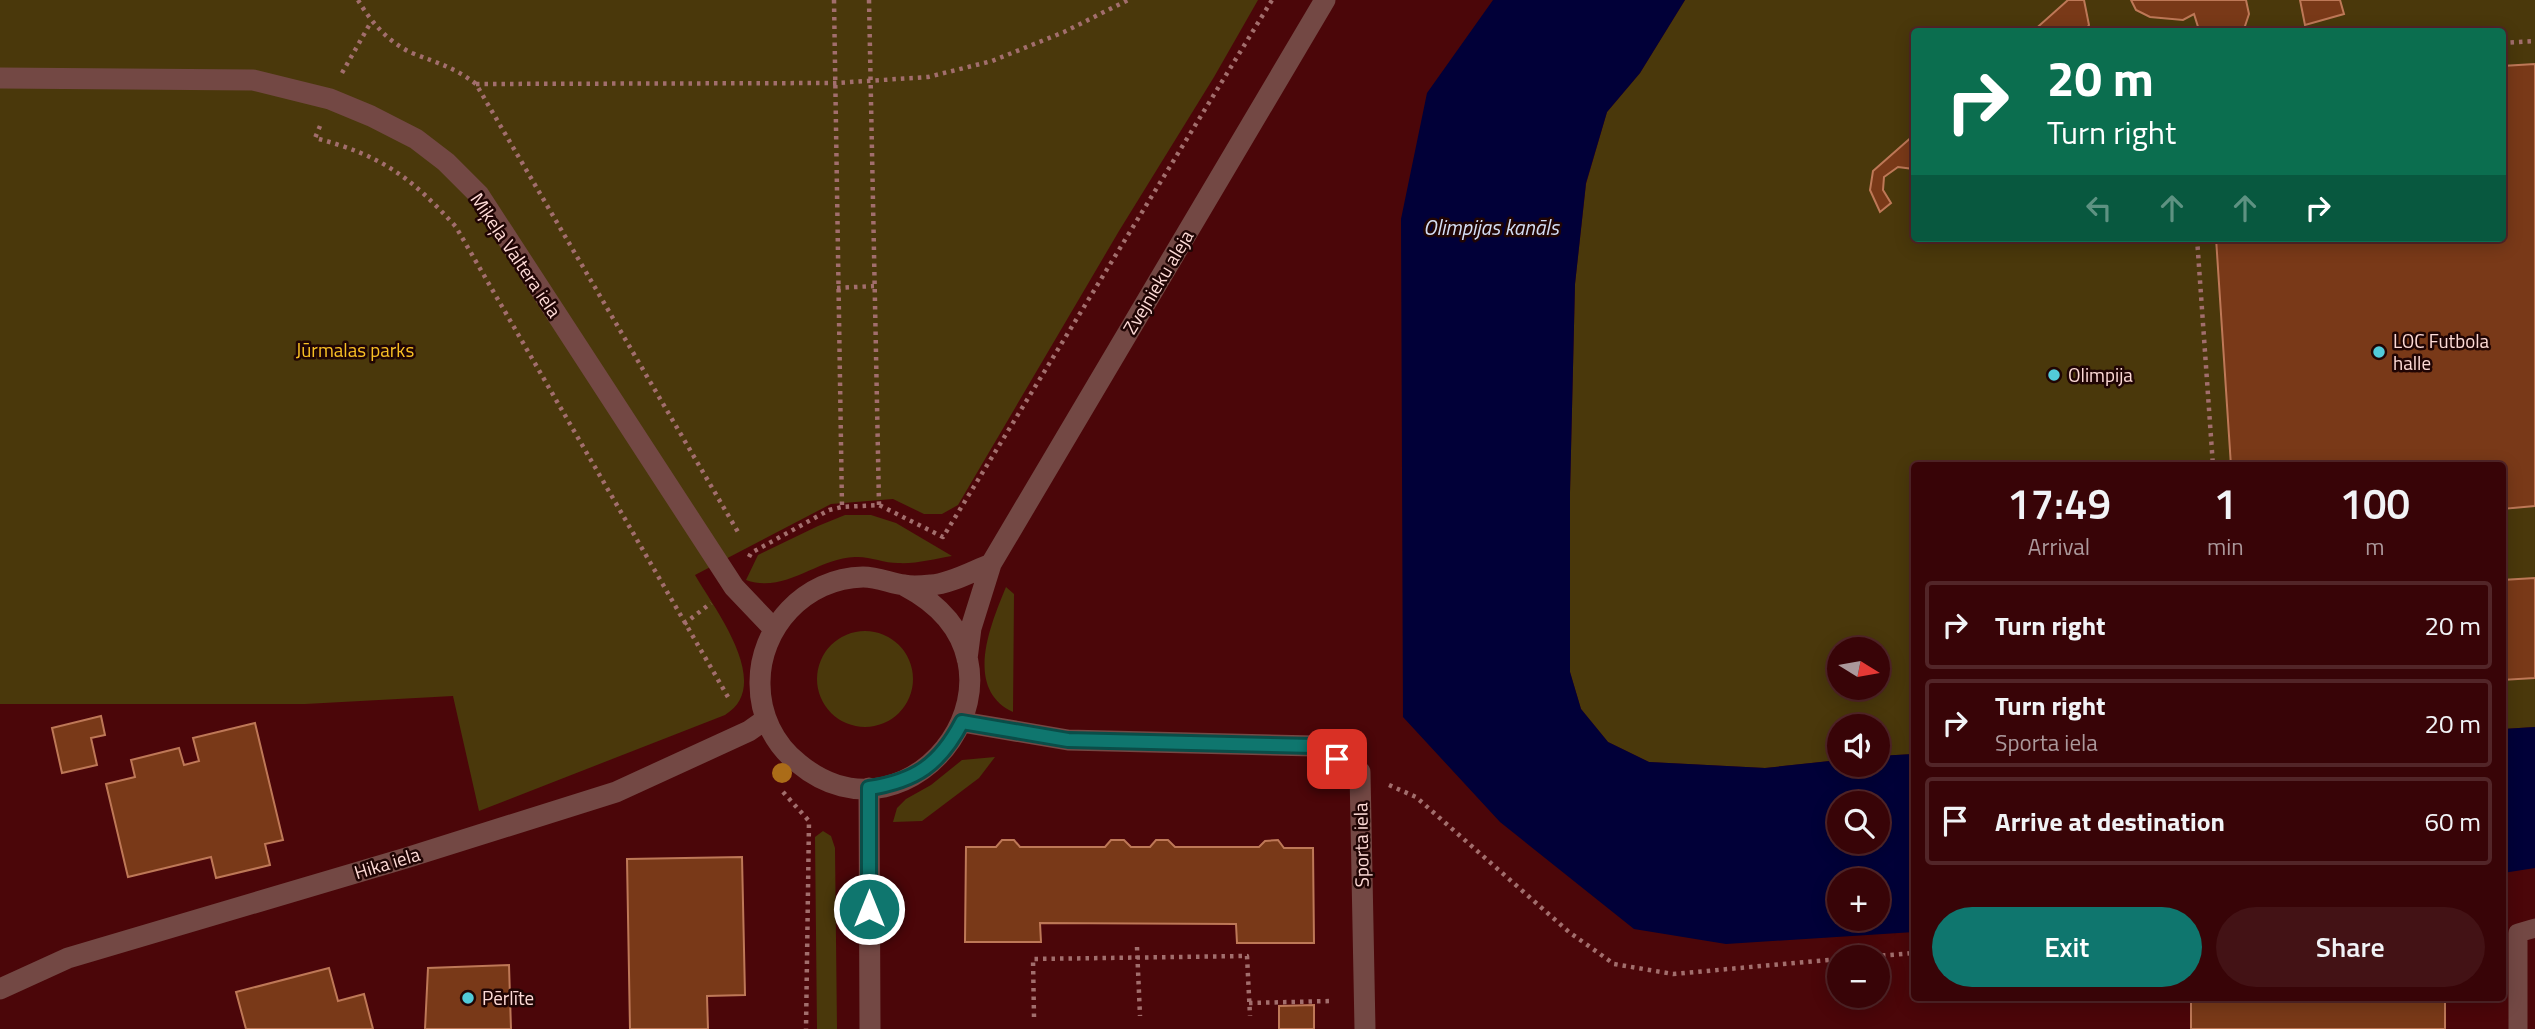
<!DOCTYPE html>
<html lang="en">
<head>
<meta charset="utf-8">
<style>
  body { margin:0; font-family:"Titillium Web",sans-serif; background:#431215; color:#f1f3f6; height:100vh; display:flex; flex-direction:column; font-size:26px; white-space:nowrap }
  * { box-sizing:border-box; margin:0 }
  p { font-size:23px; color:#ab989b }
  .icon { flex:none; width:38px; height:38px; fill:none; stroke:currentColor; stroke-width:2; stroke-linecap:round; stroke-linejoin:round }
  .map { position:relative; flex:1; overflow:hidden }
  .drawer { position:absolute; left:1911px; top:462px; width:595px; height:539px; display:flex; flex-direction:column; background:#380407; border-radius:7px; box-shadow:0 4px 18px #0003,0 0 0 2px #522528 }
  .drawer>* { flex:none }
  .hud { position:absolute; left:1911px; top:28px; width:595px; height:214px; border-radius:7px; box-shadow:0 4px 18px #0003,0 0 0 2px #522528; background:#0b6e4f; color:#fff; overflow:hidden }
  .needle { width:46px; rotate:101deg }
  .controls { position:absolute; left:1827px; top:637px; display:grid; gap:14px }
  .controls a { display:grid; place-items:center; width:63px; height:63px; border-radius:50%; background:#380407; box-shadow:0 4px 18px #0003,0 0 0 2px #522528; font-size:35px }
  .pin { position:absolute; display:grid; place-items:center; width:60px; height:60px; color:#fff; margin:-30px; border-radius:14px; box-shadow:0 4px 10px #0006 }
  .me { position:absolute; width:77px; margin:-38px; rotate:0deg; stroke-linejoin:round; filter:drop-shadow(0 0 5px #0008) }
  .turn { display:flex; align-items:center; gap:24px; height:147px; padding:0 21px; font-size:32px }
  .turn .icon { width:91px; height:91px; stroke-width:2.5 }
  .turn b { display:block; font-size:49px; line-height:60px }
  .lanes { display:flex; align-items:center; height:66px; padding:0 21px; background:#0003; justify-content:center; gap:35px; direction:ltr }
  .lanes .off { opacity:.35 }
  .eta { display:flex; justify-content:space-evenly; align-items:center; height:119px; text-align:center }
  .eta b { font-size:42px; font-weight:600; line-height:49px }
  .action { display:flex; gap:14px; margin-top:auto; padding:14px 21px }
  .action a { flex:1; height:80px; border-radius:42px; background:#0f766e; color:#fff; font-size:28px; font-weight:600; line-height:80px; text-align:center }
  .action a+a { background:#431215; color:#f1f3f6 }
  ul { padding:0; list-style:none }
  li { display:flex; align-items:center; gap:21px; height:88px; margin:0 14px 10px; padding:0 7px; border:4px solid #522528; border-radius:7px }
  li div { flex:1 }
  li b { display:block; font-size:26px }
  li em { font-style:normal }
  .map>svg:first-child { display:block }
  .green { fill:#4a380b; fill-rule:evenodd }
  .water { fill:#010038; fill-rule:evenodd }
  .building { fill:#793918; stroke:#be7857; stroke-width:2 }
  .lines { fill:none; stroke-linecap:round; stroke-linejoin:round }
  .path { stroke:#a26e6d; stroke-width:4.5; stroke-dasharray:3.5 5; stroke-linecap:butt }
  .service { stroke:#734844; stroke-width:19 }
  .minor { stroke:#734844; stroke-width:21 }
  .tree { fill:#ab6c18 }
  .route-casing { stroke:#0a4d48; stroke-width:18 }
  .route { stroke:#0f766e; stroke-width:12 }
  .poi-dot { fill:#52cbd9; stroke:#200504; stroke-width:2.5 }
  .labels { text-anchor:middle; stroke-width:5; stroke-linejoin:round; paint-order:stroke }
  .street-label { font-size:19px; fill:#fedbd7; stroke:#200504 }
  .poi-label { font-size:19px; fill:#fedbd7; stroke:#200504; text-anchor:start }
  .park-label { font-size:19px; fill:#f9c024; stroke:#200504 }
  .water-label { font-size:21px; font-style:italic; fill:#d3ddf4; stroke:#200504 }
</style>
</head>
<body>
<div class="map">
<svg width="2535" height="1029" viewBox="0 0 2535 1029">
  <rect width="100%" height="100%" fill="#4b0609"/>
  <path class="green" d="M0 0H1258L1214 77 1119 231 958 505 942 514H924L893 499 831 504 695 575C713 607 775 685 725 715L479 811 453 696 305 704H0Z
    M1685 0H2535V727L2503 729 2502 466H1914V754L1878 756V726H1839V760L1765 768 1649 762 1608 742 1581 709 1570 672V492L1575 284 1586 184 1607 112 1640 73ZM1914 32H2502V238H1914ZM1839 649H1878V688H1839Z
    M845 515H871L896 523 952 556C934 559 916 564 898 563 884 563 869 556 855 557 815 559 785 594 746 580L758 555 818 526Z
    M1006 587 1014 594 1013 712C963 688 991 624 1006 587Z
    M817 679a48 48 0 1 1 96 0a48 48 0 1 1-96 0Z
    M995 757 979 778 922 821 893 822 897 808 906 799 931 785 962 760Z
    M823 831 831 836 835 848 837 1029H817L815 837Z"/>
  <path class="water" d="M1493 0H1685L1640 73 1607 112 1586 183 1575 284 1570 492V672L1581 709 1608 742 1649 762 1765 768 1839 760V765H1878V756L1914 754V932L1726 944 1634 929 1500 822 1403 717 1401 219 1427 93ZM1839 803H1878V842H1839ZM1839 880H1878V919H1839Z
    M2535 727V868L2503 873V729Z"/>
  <path class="building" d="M2068 0H2084L2089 25 2084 32H2032Z
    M2131 0H2246L2249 14 2244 29 2238 32H2205L2199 30 2194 14 2183 20 2150 17 2136 10Z
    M2300 0H2340L2344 14 2305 25Z
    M2535 64V506L2502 509V466H2231L2216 238H2502V66Z
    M1914 135V169L1898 167 1884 177 1883 190 1891 203 1880 212 1870 190 1873 171Z
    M2535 578V678L2502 680V580Z
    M101 716 105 735 91 738 97 765 62 773 52 728Z
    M255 723 283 840 265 844 270 865 216 878 211 857 128 877 106 784 135 777 131 760 179 748 184 765 199 761 193 738Z
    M1002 840H1014L1020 847H1105L1111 840H1124L1131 847H1150L1156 840H1168L1175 847H1259L1265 841 1278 840 1284 848H1313L1314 943H1237L1236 924 1040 923 1041 942H965L966 847H996Z
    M742 857 745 995 707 996 708 1029H630L627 859Z
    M509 965 511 1029H425L428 968Z
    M329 968 338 1001 364 994 373 1029H246L236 992Z
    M2191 998H2445V1029H2191Z
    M1314 1005V1029H1279V1006Z"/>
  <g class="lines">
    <path class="path" d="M358 0C371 22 388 42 412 53 437 63 454 67 476 84L738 532
      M834 0 842 507
      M869 0 879 505
      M2502 43 2535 41
      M342 73 371 22
      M476 84 836 83 928 77 992 61 1064 32 1128 0
      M320 126 315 138C381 155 411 177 456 227L728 697
      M2197 238 2213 466
      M837 288 874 286
      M749 557 751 553 829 510 842 507 879 505 943 537 1272 0
      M684 624 711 603
      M1389 785 1416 797 1569 932 1614 964 1673 974 1839 959
      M783 792 809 821 806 1029
      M1137 947 1140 1016
      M1865 957 1914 953
      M1249 1003 1331 1001
      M1034 1017 1033 959 1247 956 1250 1016"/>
    <path class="service" d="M2518 1029V933L2535 928"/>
    <path class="minor" d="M0 78 253 80 330 99 371 116 416 139 446 162 479 195 734 587 774 629
      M905 586C1055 665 913 859 798 763 774 744 760 715 760 684 759 628 805 578 863 577 878 577 890 583 904 585 912 587 922 586 931 585 950 584 973 571 991 564
      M967 659 971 628 991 564 1325 0
      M962 722 1068 740 1314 746 1360 772 1365 1029
      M869 788 870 1029
      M0 989 68 958 406 858 616 792 749 731 766 719"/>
  </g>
  <circle class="tree" cx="782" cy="773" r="10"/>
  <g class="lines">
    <defs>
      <path id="route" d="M869 909V788C916 781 940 764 962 722L1068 740 1314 746 1337 759"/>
    </defs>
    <use href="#route" class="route-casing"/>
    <use href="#route" class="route"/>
  </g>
  <g class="poi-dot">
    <circle cx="2379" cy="352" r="7"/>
    <circle cx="2054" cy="375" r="7"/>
    <circle cx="468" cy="998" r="7"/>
  </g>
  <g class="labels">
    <g class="street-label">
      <text transform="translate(516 255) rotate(56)" y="7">Miķeļa Valtera iela</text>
      <text transform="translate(1158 282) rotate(-59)" y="7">Zvejnieku aleja</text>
      <text transform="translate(1361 845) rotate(-91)" y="7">Sporta iela</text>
      <text transform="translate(387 863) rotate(-17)" y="7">Hika iela</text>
    </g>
    <g class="poi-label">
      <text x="2393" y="348">LOC Futbola<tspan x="2393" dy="22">halle</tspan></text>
      <text x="2068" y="382">Olimpija</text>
      <text x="482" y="1005">Pērlīte</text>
    </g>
    <g class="park-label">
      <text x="355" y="357">Jūrmalas parks</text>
    </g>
    <g class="water-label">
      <text x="1491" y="235">Olimpijas kanāls</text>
    </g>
  </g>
</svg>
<div class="controls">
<a><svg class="needle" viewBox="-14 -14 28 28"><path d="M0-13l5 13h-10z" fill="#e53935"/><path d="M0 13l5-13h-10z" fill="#ab989b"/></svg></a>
<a><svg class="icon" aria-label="sound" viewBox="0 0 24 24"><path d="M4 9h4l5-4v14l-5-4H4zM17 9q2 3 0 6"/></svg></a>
<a><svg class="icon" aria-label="search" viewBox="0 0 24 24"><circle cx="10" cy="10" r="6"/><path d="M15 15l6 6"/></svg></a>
<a>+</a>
<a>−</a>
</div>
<div class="pin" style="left:1337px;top:759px;background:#d93025"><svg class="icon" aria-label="arrive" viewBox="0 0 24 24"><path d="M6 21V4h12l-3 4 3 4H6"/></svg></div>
<svg class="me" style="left:869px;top:909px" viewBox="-20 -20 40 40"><circle r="17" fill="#0f766e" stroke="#fff" stroke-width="3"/><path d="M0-11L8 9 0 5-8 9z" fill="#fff"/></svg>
<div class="hud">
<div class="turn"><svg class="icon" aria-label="right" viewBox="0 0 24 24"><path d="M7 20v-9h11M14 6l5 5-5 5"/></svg><div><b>20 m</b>Turn right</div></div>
<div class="lanes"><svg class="icon off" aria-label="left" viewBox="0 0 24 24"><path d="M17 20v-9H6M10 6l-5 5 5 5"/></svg><svg class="icon off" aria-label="ahead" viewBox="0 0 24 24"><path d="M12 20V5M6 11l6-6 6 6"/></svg><svg class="icon off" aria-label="ahead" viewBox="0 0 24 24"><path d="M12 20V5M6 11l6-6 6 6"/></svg><svg class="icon" aria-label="right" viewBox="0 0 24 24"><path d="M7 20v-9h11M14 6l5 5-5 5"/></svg></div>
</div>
<section class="drawer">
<div class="eta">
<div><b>17:49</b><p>Arrival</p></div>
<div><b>1</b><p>min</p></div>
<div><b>100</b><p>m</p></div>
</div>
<ul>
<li><svg class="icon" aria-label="right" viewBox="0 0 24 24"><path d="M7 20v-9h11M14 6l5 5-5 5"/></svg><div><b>Turn right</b></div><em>20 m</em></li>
<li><svg class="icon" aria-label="right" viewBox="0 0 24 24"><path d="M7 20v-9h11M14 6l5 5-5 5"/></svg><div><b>Turn right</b><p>Sporta iela</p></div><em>20 m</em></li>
<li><svg class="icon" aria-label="arrive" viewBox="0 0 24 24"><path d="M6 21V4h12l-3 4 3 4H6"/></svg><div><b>Arrive at destination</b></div><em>60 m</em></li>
</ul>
<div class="action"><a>Exit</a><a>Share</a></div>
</section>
</div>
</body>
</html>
